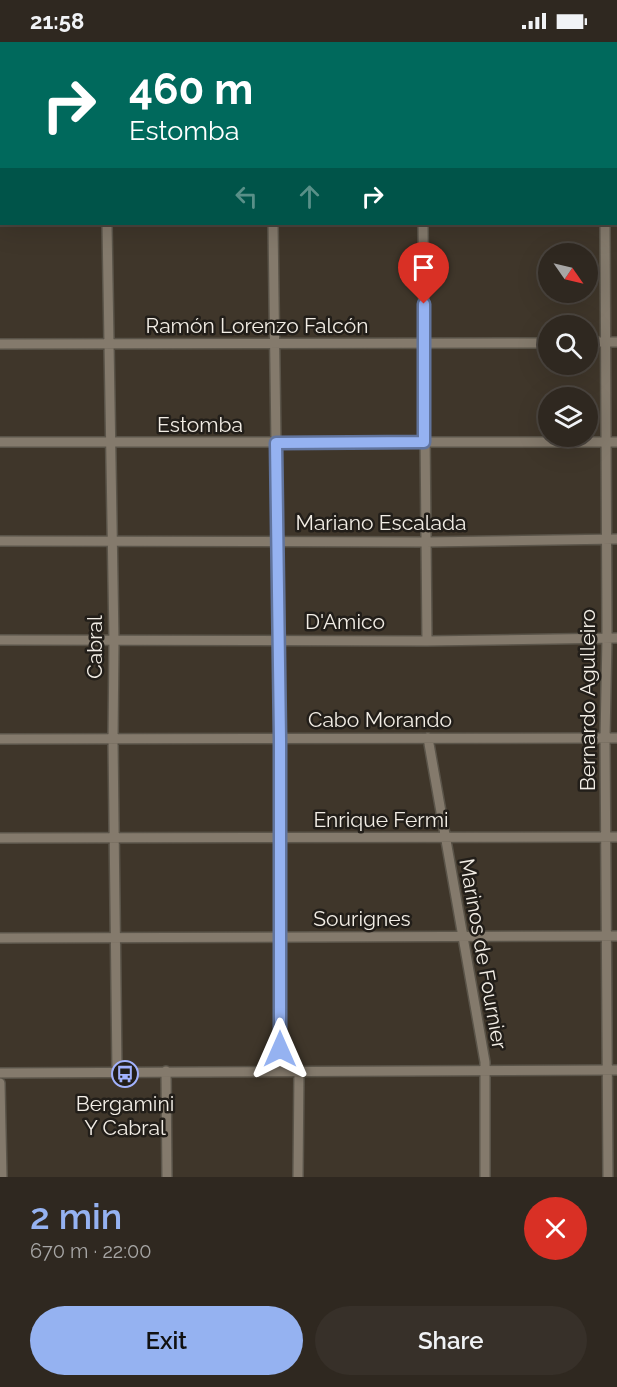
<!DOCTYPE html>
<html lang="en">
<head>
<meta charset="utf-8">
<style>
  body { margin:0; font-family:Raleway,sans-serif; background:#373029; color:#f1f3f6; height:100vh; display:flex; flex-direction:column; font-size:22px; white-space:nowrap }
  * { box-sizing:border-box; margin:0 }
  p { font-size:20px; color:#a7a6a5 }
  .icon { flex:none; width:33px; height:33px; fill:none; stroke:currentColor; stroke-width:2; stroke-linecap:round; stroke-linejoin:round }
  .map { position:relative; height:1135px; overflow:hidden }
  .panel { display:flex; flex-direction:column; background:#2f2820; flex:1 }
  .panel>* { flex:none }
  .top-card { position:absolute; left:0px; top:0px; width:618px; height:183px; box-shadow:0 6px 24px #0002,0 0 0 2px #4a443e; background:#00695c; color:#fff; overflow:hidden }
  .needle { width:39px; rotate:124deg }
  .controls { position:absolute; left:538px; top:201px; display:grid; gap:12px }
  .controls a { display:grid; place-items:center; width:60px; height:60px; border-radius:50%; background:#2f2820; box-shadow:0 6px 24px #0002,0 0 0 2px #4a443e; font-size:30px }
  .pin { position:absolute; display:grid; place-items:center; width:51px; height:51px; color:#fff; margin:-62px -26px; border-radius:50% 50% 50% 0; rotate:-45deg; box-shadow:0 0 6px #0007 }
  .pin .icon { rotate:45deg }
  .me { position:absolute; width:66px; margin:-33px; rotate:0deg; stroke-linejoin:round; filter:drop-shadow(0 0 4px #0008) }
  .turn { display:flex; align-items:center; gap:21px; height:126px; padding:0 30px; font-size:27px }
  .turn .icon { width:78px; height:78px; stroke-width:2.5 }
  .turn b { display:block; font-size:42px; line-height:51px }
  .lanes { display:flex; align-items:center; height:57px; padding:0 30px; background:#0003; justify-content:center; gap:30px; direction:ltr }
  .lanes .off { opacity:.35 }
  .round { display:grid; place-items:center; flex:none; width:63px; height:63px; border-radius:32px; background:#373029 }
  .headline { display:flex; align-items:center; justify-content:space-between; height:102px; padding:0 30px }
  h1 { font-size:36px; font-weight:600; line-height:45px; color:#95b2f1 }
  .action { display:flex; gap:12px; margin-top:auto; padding:12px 30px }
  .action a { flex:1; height:69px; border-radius:36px; background:#95b2f1; color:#111; font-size:24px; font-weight:600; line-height:69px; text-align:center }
  .action a+a { background:#373029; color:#f1f3f6 }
  .status { display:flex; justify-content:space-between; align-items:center; height:42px; padding:0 30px; background:#2f2820; direction:ltr }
  .status svg { height:16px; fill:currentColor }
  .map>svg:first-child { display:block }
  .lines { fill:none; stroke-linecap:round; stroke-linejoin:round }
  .minor-casing { stroke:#5a5449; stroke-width:12 }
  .minor { stroke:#847a6c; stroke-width:9 }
  .route-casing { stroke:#61749d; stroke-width:15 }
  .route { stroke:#95b2f1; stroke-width:10 }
  .labels { text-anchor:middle; stroke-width:5; stroke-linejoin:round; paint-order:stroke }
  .street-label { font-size:21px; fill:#f2ede5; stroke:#221e19 }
  .poi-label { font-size:21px; fill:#f2ede5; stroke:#221e19 }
</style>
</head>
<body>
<div class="status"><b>21:58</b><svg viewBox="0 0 49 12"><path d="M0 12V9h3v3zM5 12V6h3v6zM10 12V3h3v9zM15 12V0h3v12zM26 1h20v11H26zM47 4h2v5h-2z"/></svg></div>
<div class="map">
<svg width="617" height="1135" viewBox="0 0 617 1135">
  <rect width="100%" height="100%" fill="#3f362a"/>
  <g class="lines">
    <defs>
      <path id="minor" d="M611 0 612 2
        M101 2V0
        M264 2 265 0
        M430 2V0
        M0 21H2
        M616 39H617
        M0 158H2
        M616 159H617
        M107 182 114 599 113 698 117 1029
        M273 182 280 696V1029
        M423 182 427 599
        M605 182 607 596 605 696 608 1135
        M588 300H617
        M0 302 549 301
        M0 400H617
        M0 499 426 500 617 497
        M0 598 427 599 617 596
        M428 696 485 1020V1135
        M0 697 617 696
        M0 796 617 795
        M0 896 617 894
        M166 1029 167 1135
        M0 1031 617 1028
        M0 1041 2 1135
        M298 1135 299 1029"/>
    </defs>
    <use href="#minor" class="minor-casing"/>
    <use href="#minor" class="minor"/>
  </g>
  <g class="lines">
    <defs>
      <path id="route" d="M280 1007V696L276 401 424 400V262"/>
    </defs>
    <use href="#route" class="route-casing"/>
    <use href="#route" class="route"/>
  </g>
  <defs>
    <symbol id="bus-ring" viewBox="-11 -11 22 22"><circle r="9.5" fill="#221e19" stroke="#a2b2fd" stroke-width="1.5"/><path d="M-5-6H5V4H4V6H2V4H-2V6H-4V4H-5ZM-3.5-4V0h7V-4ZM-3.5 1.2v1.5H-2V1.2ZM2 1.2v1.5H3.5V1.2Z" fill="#a2b2fd"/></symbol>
  </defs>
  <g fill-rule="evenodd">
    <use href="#bus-ring" x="110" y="1017" width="30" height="30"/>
  </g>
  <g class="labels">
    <g class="street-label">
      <text x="257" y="291">Ramón Lorenzo Falcón</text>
      <text x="200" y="390">Estomba</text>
      <text x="381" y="488">Mariano Escalada</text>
      <text x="345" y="587">D'Amico</text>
      <text transform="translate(95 605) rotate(-90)" y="7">Cabral</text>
      <text transform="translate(588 658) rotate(-90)" y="7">Bernardo Agulleiro</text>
      <text x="380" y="685">Cabo Morando</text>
      <text x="381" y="785">Enrique Fermi</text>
      <text x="362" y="884">Sourignes</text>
      <text transform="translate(483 912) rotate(80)" y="7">Marinos de Fournier</text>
    </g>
    <g class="poi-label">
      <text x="125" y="1069">Bergamini<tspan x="125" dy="24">Y Cabral</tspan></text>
    </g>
  </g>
</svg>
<div class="controls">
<a><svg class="needle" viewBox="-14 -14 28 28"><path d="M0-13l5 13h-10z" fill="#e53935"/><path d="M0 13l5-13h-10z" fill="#a7a6a5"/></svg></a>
<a><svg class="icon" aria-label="search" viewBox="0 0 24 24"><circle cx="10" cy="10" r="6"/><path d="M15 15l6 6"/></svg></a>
<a><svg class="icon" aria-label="layers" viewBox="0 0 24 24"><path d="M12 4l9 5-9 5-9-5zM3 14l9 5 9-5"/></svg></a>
</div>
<div class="pin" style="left:424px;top:262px;background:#d93025"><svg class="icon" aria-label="arrive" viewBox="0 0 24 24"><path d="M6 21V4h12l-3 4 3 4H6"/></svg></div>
<svg class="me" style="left:280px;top:1007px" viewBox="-20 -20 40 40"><path d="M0-17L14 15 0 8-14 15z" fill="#95b2f1" stroke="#fff" stroke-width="4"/></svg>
<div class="top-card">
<div class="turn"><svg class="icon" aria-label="right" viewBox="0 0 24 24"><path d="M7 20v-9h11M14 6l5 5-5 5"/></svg><div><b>460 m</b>Estomba</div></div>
<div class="lanes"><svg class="icon off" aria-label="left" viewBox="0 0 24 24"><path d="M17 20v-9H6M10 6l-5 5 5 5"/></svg><svg class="icon off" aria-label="ahead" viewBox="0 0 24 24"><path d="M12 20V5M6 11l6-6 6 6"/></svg><svg class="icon" aria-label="right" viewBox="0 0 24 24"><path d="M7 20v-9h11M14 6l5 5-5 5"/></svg></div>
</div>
</div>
<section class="panel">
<div class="headline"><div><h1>2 min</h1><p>670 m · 22:00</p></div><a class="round" style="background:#d93025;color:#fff"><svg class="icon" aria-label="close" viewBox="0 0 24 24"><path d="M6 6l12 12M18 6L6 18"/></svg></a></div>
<div class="action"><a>Exit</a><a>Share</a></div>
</section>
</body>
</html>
